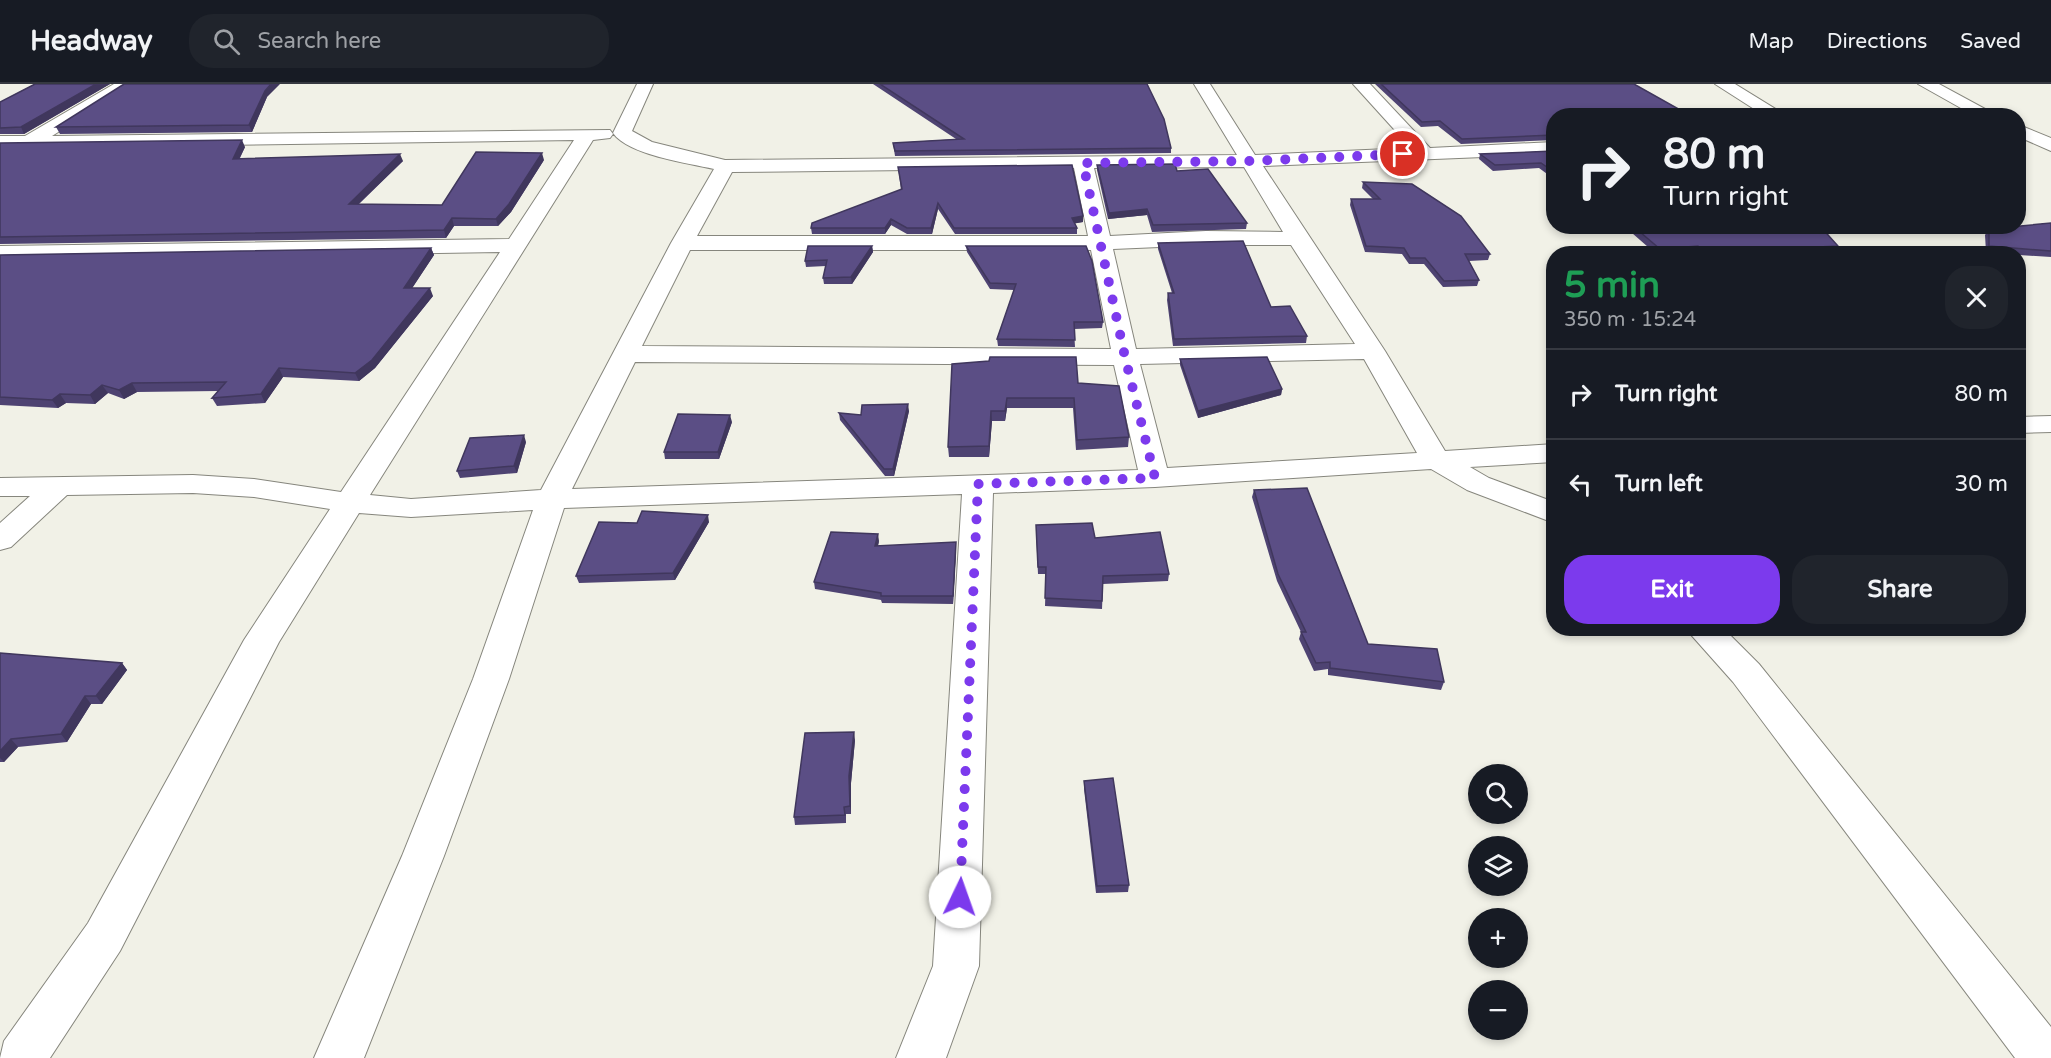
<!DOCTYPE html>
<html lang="en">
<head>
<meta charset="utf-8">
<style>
  body { margin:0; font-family:"Varela Round",sans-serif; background:#20242c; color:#f1f3f6; height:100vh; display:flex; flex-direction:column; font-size:22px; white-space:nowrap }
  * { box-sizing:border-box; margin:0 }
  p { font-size:20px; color:#9ea1a6 }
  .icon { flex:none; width:33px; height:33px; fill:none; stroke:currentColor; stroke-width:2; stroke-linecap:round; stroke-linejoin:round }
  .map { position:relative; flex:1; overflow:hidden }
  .panel { position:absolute; left:1546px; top:162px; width:480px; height:390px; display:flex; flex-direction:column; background:#171b24; border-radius:24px; box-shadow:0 3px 9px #0003 }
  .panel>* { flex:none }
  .hud { position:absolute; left:1546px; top:24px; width:480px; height:126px; border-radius:24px; box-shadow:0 3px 9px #0003; background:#171b24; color:#f1f3f6; overflow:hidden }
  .fabs { position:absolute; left:1468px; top:680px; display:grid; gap:12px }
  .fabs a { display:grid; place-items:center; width:60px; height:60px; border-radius:50%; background:#171b24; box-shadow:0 3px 9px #0003; font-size:30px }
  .pin { position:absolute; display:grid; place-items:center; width:51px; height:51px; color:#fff; margin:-26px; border:3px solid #fff; border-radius:50%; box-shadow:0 2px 6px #0007 }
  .me { position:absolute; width:66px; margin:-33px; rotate:3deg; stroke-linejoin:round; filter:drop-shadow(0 0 4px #0008) }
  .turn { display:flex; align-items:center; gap:21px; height:126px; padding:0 18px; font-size:27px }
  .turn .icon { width:78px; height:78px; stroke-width:2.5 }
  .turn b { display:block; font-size:42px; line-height:51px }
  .round { display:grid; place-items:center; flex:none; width:63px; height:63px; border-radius:24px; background:#20242c }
  .headline { display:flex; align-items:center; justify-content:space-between; height:102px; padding:0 18px }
  h1 { font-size:36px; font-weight:700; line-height:45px; color:#1e9e55 }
  .primary-button { display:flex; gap:12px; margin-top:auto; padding:12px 18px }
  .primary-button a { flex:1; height:69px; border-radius:24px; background:#7c3aed; color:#fff; font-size:24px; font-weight:700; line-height:69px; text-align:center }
  .primary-button a+a { background:#20242c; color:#f1f3f6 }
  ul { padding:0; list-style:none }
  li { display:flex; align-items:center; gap:18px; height:90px; padding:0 18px; border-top:2px solid #363941 }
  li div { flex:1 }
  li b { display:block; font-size:22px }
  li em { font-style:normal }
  header { display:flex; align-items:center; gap:36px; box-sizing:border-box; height:84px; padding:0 30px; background:#171b24; border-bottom:2px solid #363941 }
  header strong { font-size:28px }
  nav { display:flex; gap:33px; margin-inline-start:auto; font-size:21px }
  .search { width:420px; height:54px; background:#20242c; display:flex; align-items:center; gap:15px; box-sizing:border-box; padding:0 21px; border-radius:24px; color:#9ea1a6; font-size:22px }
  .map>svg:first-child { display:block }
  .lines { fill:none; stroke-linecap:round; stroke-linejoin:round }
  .minor-casing { stroke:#86867d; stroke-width:2 }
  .minor { fill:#fff; fill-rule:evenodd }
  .wall { fill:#4e4372 }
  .shaded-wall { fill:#40375d }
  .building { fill:#5b4e85; stroke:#40375d; stroke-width:1.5 }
  .route { stroke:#7c3aed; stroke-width:10; stroke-dasharray:0 18 }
</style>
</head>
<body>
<header>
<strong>Headway</strong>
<div class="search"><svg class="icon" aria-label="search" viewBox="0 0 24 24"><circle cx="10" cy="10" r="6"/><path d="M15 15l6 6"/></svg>Search here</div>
<nav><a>Map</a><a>Directions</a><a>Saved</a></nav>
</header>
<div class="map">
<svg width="2051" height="974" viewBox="0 0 2051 974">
  <rect width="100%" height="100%" fill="#f1f1e7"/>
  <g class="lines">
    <defs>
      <path id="minor" d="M114 0H134L52 52 610 46 613 50 610 54 593 56 370 411 411 415 541 406 671 159 714 85C688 79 628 71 613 49L637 0H653L632 47 652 58 725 76 1237 71 1194 0H1210L1255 71 1411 64 1353 0H1370L1430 64 1554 58V70L1263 82 1385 267 1445 367 1554 360V378L1470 383 1489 394 1554 418V439L1467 406 1431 385 1155 403 993 409 979 882 946 974H896L933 882 962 410 564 424 509 595 444 772 364 974H314L402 772 473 595 533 426 411 433 359 429 279 558 120 867 50 974H0L4 957 88 839 244 556 330 425 254 413 193 409 67 411 11 463 0 466V439L30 412H0V394L193 391 254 395 341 408 500 168 0 176V162L509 155 574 56 0 64V52H25ZM1244 83 1283 148 1206 147 1110 152 1094 84ZM1074 84 1088 152H697L732 88ZM1206 161H1291L1355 260 1136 265 1113 165ZM690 166H1091L1111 265 642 262ZM1364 275 1417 369 1167 384 1140 280ZM635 278 1114 281 1138 386 572 405Z
        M1715 0H1735L1787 32H1765Z
        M1918 0H1939L1998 32H1975Z
        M2019 41 2051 54V67L2019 53Z
        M2051 332V348L2019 349V333Z
        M1685 544H1723L1759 580 2051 943V974H2015L1733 598Z"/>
    </defs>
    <use href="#minor" class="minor-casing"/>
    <use href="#minor" class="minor"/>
  </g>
  <path class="wall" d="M35 0H110L24 50H0V18Z
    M873 0H1147L1171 64V69L895 72 893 59 956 55Z
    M1375 0H1634L1554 32V56L1461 60 1438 42 1421 43Z
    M267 13 252 48 60 50 56 43Z
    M0 59 245 63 240 74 403 77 359 120 442 121 544 76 511 128 498 142H454L446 154 0 160Z
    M1554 67V95L1539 84 1493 87 1479 75 1480 70Z
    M1097 81 1177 87 1247 139 1246 145 1152 148 1147 131 1108 135 1097 86Z
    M898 83 1083 132V138L1075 139 1077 144V150H955L938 125 932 150H907L891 141 885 150H812L811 144 901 106Z
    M1363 98 1490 170 1488 176 1469 177 1479 196 1477 202 1443 203 1424 180H1409L1402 170 1365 168 1350 121 1351 115H1373L1362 104Z
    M2051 139V173L2019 171V170L1986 168 1985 151 1989 145Z
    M1624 142H1822L1820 143 1838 162 1835 168 1803 170H1696L1695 169 1656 170Z
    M1158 159 1271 223 1307 252 1306 259 1173 262 1167 216 1168 209H1172L1158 165Z
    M872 162 873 168 852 200H824L823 194 826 182 806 183 805 177Z
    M966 162 1103 238 1102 244 1074 245 1075 263 998 262 997 255 1014 206 990 205 967 168Z
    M431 164 434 171 412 204 433 212 375 284 359 297 283 293 265 319 217 322 212 314 218 307 137 308 124 315 108 309 95 320 66 319 58 324 0 321V171Z
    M1180 275 1282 305 1281 311 1198 334 1180 281Z
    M989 277 1078 299 1129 353 1128 363 1076 366 1073 324H1007L1005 337H992L989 373H949L948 363Z
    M909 327 894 392H885L840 336 839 329 861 331Z
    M732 338 719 375H665L664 368Z
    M526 358 517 389 460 394 457 387Z
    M1254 406 1368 560 1444 598 1441 606 1328 591V585L1314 587 1299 555 1301 548 1277 497 1252 413Z
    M709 438 675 496 579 499 576 492 637 439Z
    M1036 448 1095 454 1169 490 1168 497 1103 500 1102 525 1045 522 1046 490H1038Z
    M879 457 878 462 956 466 953 520 882 519 881 516 815 505 814 498Z
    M0 569 122 579 127 586 102 620H91L67 658 18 663 4 678H0Z
    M855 656 851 699V730H846V739L795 741 794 733Z
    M1084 697 1129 801 1128 808 1096 809 1084 705Z"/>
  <path class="shaded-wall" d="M96 0H110L24 50 21 43Z
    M271 0H280L267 13 252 48 249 41 265 7Z
    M242 56 245 63 236 81 233 75Z
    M542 69 544 76 511 128 498 142 496 135Z
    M400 70 403 77 351 127 349 120Z
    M938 119V125L932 150 931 144Z
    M1147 125V131L1108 135 1109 129Z
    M1083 132V138L1072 140V134Z
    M452 134 454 142 446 154 444 146Z
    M891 135V141L885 150V144Z
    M872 162 873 168 852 200 851 193Z
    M431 164 434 171 407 212 404 204Z
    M430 204 433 212 375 284 359 297 355 289Z
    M279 284 283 293 265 319 261 310Z
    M132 299 137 308 124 315 119 306Z
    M102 301 108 309 95 320 90 311Z
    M1282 305 1281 311 1198 334V327Z
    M60 310 66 319 58 324 52 316Z
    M1007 314V324L1005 337V327Z
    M908 320 909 327 894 392 893 385Z
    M991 327 992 337 989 373V362Z
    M730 331 732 338 719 375 718 368Z
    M524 351 526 358 517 389 514 382Z
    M708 431 709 438 675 496 673 489Z
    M878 450 879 457 876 469 875 462Z
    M956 458V466L953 520V512Z
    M122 579 127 586 102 620 96 612Z
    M85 612 91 620 67 658 61 650Z
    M854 648 855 656 851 699V730L850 722 849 692Z
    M11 655 18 663 4 678 0 674V667Z"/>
  <path class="building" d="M35 0H96L21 43 0 44V18Z
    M124 0H271L265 7 249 41 56 43Z
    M880 0H1147L1164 35 1171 64 895 67 893 59 964 55Z
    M1381 0H1634L1691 32H1554V51L1462 55 1440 37 1422 38Z
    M242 56 233 75 400 70 349 120 442 121 476 68 542 69 509 120 496 135 452 134 444 146 0 153V59Z
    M1554 67V88L1541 79 1495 81 1480 70Z
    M1175 80 1177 87 1208 85 1247 139 1153 141 1147 125 1109 129 1097 81Z
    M1072 81 1083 132 1072 134 1077 144H954L938 119 931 144H907L891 135 885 144H811L812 139 902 105 898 83Z
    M1363 98 1412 100 1461 132 1490 170H1465L1479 196 1444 197 1425 174H1410L1404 164 1366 162 1351 115H1380Z
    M2051 139V167L1989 162V145Z
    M1633 142H1820L1838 162 1703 169 1698 162 1660 165Z
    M1243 157 1271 223 1290 222 1307 252 1174 255 1168 209H1174L1158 159Z
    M808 162H872L851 193 823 194 827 176 805 177Z
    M966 162H1086L1092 177 1103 238H1074L1075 256 997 255 1016 200 990 199Z
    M431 164 404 204H430L372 276 355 289 279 284 261 310 212 314 226 298 132 299 119 306 102 301 90 311 60 310 52 316 0 313V171Z
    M990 273H1076L1078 299 1119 302 1129 353 1077 356 1074 314H1007L1005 327H991L989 362 948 363 952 280 989 277Z
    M1267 273 1282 305 1198 327 1180 275Z
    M908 320 893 385H884L839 329 861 331 862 321Z
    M678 330 730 331 718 368H664Z
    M524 351 514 382 457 387 470 354Z
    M1307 404 1368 560 1437 565 1444 598 1330 584V578L1316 579 1301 548H1306L1278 490 1254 406Z
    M642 427 708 431 673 489 576 492 599 438 637 439Z
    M1092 439 1095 454 1160 448 1169 490 1103 492 1102 517 1045 514 1046 483H1038L1036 441Z
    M831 448 878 450 875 462 956 458 953 512H881V509L814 498Z
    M0 569 122 579 96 612H85L61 650 11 655 0 667Z
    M854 648 849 692 850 722 844 723 845 731 794 733 805 649Z
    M1113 694 1129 801 1097 802 1084 697Z"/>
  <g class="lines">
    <path class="route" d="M960 813 978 400 1155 394 1125 273 1083 79 1250 77 1403 70"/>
  </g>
</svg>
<div class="fabs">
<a><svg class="icon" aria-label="search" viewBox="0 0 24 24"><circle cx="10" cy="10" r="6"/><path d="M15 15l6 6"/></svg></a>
<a><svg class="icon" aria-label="layers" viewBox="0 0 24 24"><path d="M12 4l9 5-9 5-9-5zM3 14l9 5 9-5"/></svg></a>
<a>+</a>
<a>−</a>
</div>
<div class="pin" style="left:1403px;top:70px;background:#d93025"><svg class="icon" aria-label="arrive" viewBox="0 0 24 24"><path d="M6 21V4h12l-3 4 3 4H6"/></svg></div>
<svg class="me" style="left:960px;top:813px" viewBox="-20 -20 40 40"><circle r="19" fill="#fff"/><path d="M0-13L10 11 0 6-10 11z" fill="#7c3aed"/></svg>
<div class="hud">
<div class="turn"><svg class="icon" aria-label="right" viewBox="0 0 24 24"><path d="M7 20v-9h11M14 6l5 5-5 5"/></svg><div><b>80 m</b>Turn right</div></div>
</div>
<section class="panel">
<div class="headline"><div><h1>5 min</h1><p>350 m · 15:24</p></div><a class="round"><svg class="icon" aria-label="close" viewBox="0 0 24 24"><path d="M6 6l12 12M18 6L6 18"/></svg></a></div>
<ul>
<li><svg class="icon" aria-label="right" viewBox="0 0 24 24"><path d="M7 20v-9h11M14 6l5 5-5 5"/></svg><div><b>Turn right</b></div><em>80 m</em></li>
<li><svg class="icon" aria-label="left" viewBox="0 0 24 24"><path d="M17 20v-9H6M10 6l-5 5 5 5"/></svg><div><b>Turn left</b></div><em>30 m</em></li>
</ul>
<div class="primary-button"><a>Exit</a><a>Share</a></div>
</section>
</div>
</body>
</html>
